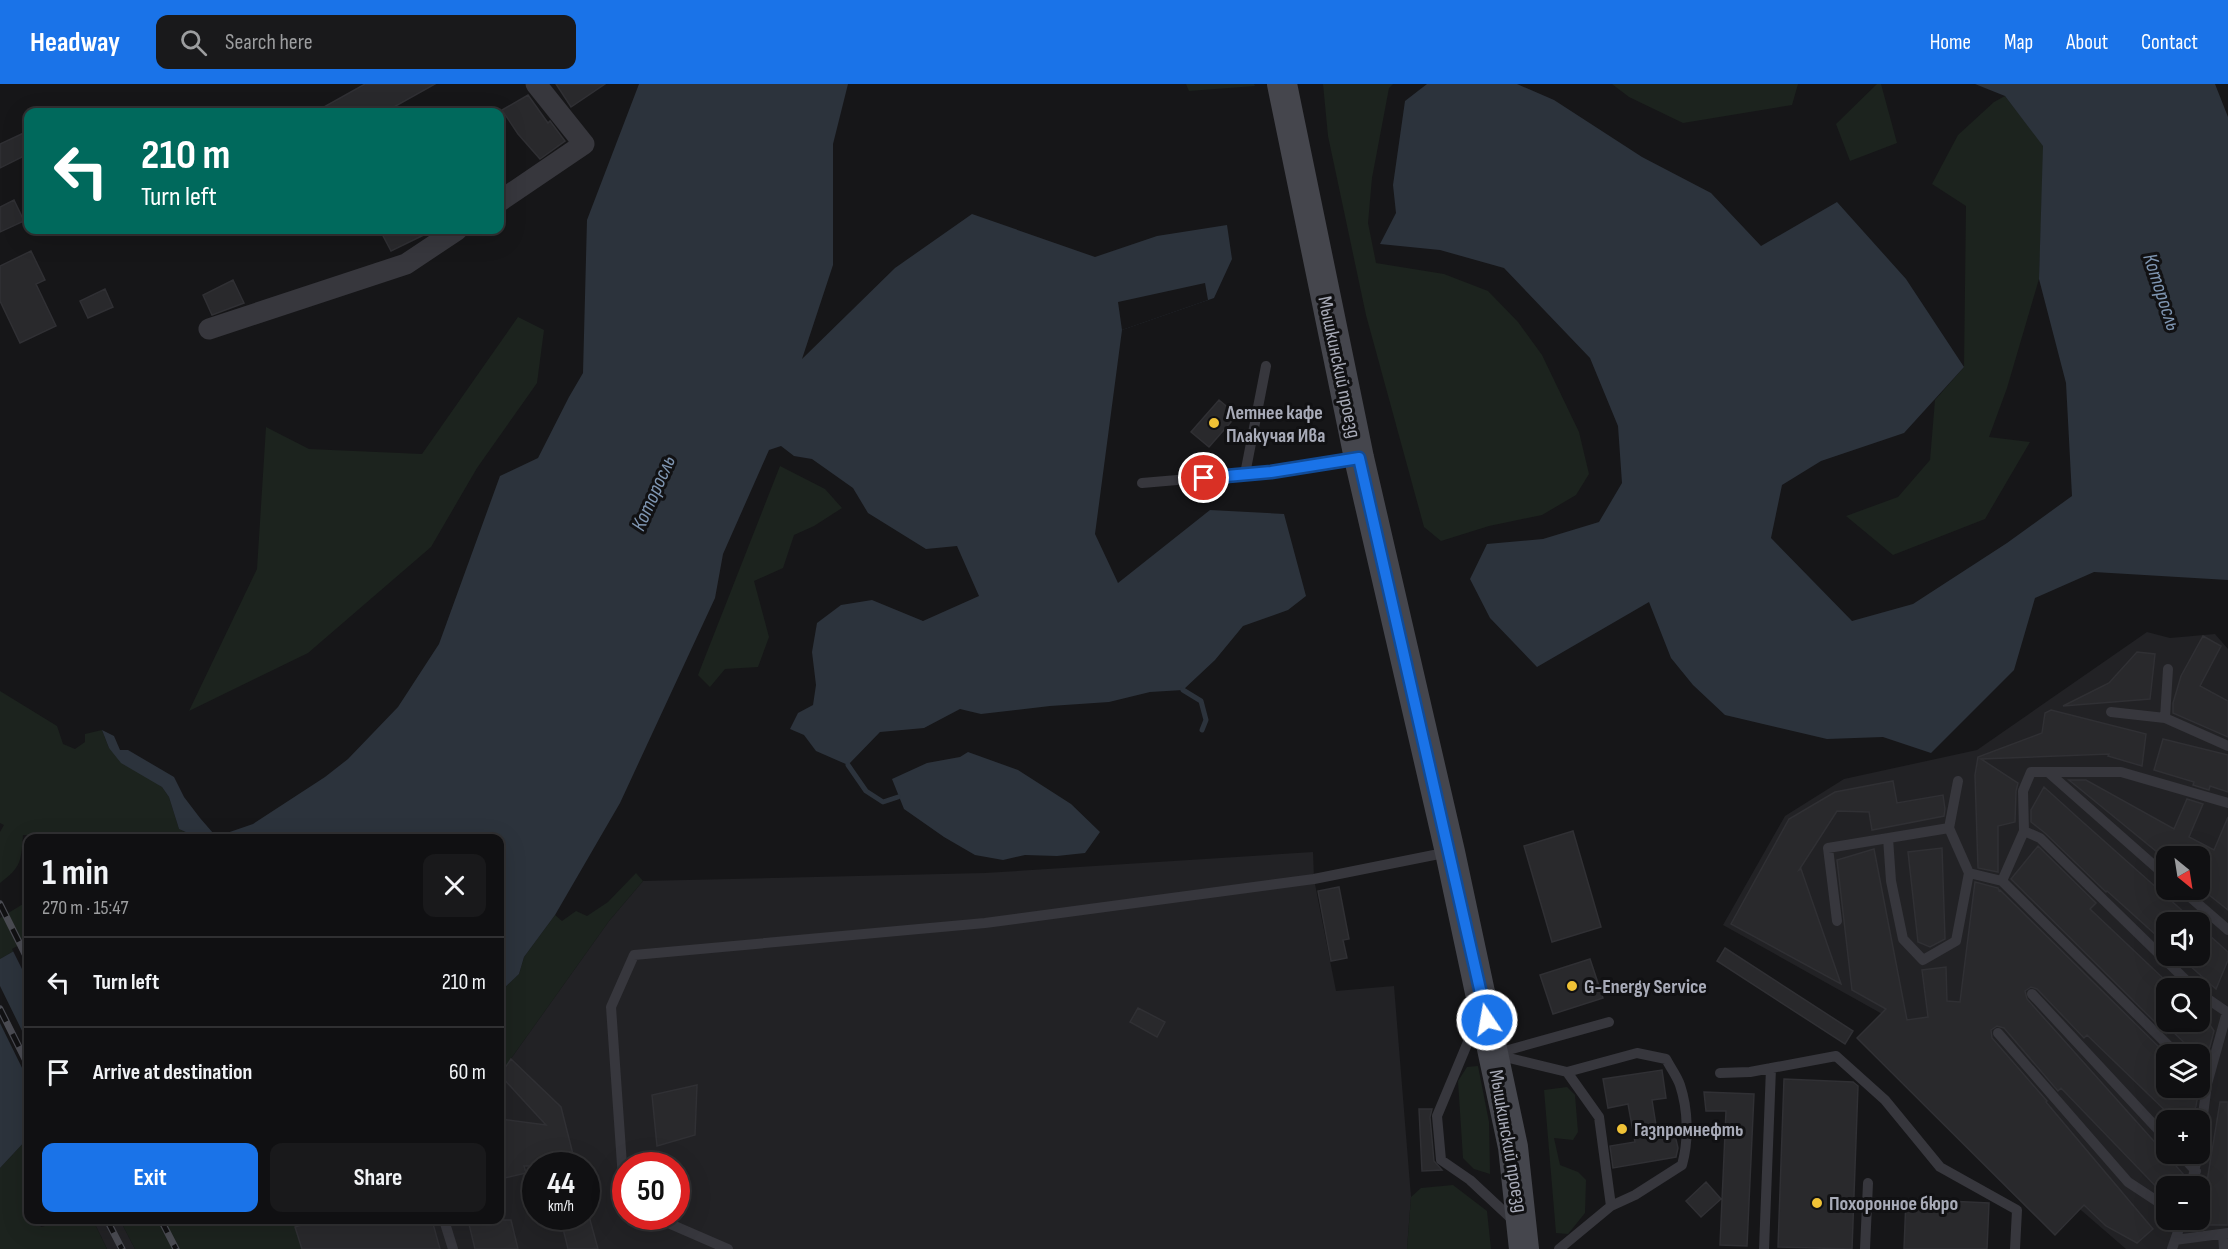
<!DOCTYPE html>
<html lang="en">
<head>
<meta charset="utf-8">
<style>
  body { margin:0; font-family:"Sofia Sans Condensed",sans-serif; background:#19191b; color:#f1f3f6; height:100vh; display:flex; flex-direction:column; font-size:22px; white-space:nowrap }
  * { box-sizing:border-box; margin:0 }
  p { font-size:20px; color:#9c9d9f }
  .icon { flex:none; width:33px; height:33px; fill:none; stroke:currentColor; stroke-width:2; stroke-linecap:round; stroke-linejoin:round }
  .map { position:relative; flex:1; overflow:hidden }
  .side { position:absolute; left:24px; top:750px; width:480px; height:390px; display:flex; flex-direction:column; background:#101012; border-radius:12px; box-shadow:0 6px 24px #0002,0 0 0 2px #303032 }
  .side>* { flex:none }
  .guide { position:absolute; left:24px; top:24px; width:480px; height:126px; border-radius:12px; box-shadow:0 6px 24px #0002,0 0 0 2px #303032; background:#00695c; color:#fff; overflow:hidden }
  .needle { width:39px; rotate:150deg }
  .controls { position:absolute; left:2156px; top:762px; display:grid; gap:12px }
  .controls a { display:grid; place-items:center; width:54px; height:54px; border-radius:12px; background:#101012; box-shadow:0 6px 24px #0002,0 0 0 2px #303032; font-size:30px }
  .speed { position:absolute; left:522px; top:1068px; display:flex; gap:12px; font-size:30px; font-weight:700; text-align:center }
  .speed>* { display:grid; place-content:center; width:78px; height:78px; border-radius:50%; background:#101012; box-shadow:0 6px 24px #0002,0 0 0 2px #303032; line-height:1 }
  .speed small { font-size:15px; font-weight:400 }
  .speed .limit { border:9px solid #d22; background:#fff; color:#111 }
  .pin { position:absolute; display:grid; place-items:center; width:51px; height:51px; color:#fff; margin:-26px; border:3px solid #fff; border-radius:50%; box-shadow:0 2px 6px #0007 }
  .me { position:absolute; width:66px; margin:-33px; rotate:348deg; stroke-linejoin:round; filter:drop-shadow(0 0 4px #0008) }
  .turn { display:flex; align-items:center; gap:21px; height:126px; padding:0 18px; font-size:27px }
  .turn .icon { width:78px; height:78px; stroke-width:2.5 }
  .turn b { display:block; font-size:42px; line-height:51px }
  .round { display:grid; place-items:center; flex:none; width:63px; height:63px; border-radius:12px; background:#19191b }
  .headline { display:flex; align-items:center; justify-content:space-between; height:102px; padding:0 18px }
  h1 { font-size:36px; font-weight:700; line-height:45px }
  .button { display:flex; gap:12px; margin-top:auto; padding:12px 18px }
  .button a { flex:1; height:69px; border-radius:12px; background:#1a73e8; color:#fff; font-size:24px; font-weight:700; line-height:69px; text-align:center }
  .button a+a { background:#19191b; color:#f1f3f6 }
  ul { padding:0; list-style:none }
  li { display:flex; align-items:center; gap:18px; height:90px; padding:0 18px; border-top:2px solid #303032 }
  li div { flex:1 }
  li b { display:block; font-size:22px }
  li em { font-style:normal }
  header { display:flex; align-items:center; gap:36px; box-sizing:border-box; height:84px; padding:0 30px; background:#1a73e8; color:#fff }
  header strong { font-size:28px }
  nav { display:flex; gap:33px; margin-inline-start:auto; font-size:21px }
  .search { width:420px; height:54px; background:#19191b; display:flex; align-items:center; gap:15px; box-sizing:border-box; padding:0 21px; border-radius:12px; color:#9c9d9f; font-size:22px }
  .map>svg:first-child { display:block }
  .built { fill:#222225; fill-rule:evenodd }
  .green { fill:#1c231e }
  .water { fill:#2c333c }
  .pier { fill:#161618 }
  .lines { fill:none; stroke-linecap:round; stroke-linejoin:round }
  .stream { stroke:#2c333c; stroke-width:5 }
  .building { fill:#29292c; stroke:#303034; stroke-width:1.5 }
  .lane { stroke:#37373d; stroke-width:10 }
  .street { stroke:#37373d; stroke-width:21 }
  .secondary { stroke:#45464d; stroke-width:30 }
  .rail-casing { stroke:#4a4b52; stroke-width:7 }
  .rail { stroke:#111113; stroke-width:4.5; stroke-dasharray:14; stroke-linecap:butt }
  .route-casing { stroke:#114b97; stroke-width:15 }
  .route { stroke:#1a73e8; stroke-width:10 }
  .poi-dot { fill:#f0c236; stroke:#111113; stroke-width:2 }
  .labels { text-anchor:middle; stroke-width:6; stroke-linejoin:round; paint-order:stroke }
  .street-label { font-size:20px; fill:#a8abb8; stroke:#111113 }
  .poi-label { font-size:20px; font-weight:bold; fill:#a8abb8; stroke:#111113; text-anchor:start }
  .water-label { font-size:21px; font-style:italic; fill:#7f96b2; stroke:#111113 }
</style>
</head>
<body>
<header>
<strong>Headway</strong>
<div class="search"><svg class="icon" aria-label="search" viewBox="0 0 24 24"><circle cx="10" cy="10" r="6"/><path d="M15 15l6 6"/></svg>Search here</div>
<nav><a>Home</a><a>Map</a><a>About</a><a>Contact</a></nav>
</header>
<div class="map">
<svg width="2228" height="1165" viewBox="0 0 2228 1165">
  <rect width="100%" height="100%" fill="#161618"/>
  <path class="built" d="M2147 548 2170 554 2215 550 2228 565V1165H2126L2082 1127 1884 931 1723 841 1785 732 1844 695 1977 666ZM2166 772H2199V806H2166ZM2166 838H2199V872H2166ZM2166 904H2199V938H2166ZM2166 970H2199V1004H2166ZM2166 1036H2199V1070H2166ZM2166 1102H2199V1136H2166Z
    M1313 768 1314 795 1336 907 1394 902 1411 1113 1407 1165H318L308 1137 312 1136H500V990L609 837 643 797 985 789ZM536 1082H586V1132H536ZM626 1082H676V1132H626Z
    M93 1136H120L135 1165H107Z"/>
  <path class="green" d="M1186 0H1254L1255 2 1189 7Z
    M1323 0H1393L1389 4 1372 94 1368 139 1376 179 1444 190 1488 207 1518 238 1542 271 1579 348 1589 390 1576 411 1542 431 1489 442 1441 457 1424 443 1366 231 1328 52Z
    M1612 0H1798L1792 21 1683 39 1629 13Z
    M1877 0H1881L1897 59 1850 77 1836 40Z
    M2005 12 2044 62 2039 195 2007 304 1989 353 2030 358 1985 435 1893 471 1846 432 1898 413 1930 376 1935 316 1964 283 1966 122 1932 100 1958 51 1994 18Z
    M518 233 544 246 537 299 477 384 431 463 308 569 189 627 257 485 266 343 309 365 422 370Z
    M780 382 825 405 842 424 814 442 794 451 783 484 754 497 769 553 758 583 725 585 710 603 698 591Z
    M0 607 57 642 63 660 75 665 85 658V650L102 646 109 664 162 703 169 713 179 745 190 750 191 754H59V751H23C21 776 22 783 0 799V748L4 741 0 739Z
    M636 789 643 797 609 837 500 990V908L519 890 524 873 555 831 562 837 576 827 587 832 608 818Z
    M28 817V859L0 875V834Z
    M1478 982 1489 1038 1490 1090 1474 1085 1463 1074 1458 997 1467 983Z
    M1567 1003 1575 1011 1578 1048 1573 1056 1554 1054 1560 1081 1578 1088 1586 1096 1585 1129 1568 1150 1556 1149 1544 1006Z
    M28 1054V1136H38L41 1143 68 1136H93L107 1165H0V1084Z
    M1453 1101 1487 1127 1491 1165H1407L1411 1113 1421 1104Z
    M120 1136H312L308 1138 309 1165H135Z"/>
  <path class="water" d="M639 0H848L833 60V181L802 275 895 184 972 130 1095 173 1157 152 1227 141 1232 175 1214 214 1122 246 1095 450 1118 499 1210 426 1284 430 1306 512 1288 526 1243 542 1215 576 1183 606 1150 608 1109 618 1050 622 981 630 960 625 924 644 880 648 848 681 816 667 804 651 790 645 798 629 813 621 816 601 812 568 817 539 841 521 872 516 923 537 979 512 957 462 926 465 868 429 853 404 812 375 794 372 781 362 769 366 723 470 715 514 620 719 555 831 524 873 519 890 500 908V754H191L190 750 179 745 169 713 162 703 121 679 109 664 102 646 114 652 120 666H128L174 693 184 713 200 734 213 749 221 751 253 740 325 693 348 675 398 623 439 560 500 392 538 374 569 313 583 289 587 136Z
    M1427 0H1517L1554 16 1642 73 1711 109 1761 162 1837 118 1906 195 1964 283 1904 349 1821 377 1782 401 1771 454 1852 537 1913 520 2007 459 2072 412 2066 299 2039 195 2043 62 2005 12 1975 0H2215L2228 33V496L2094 488 2035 514 2014 586 1931 669 1883 653 1827 655 1725 631 1693 601 1671 574 1649 518 1537 583 1490 534 1470 495 1487 460 1543 455 1599 438 1622 399 1618 342 1590 274 1504 184 1440 166 1380 160 1396 129 1393 101 1405 17Z
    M968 668 1018 686 1071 720 1100 748 1085 769 1057 772 1025 771 1003 776 975 771 944 753 904 725 892 695 927 679 960 673Z
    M28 859V1054L0 1084V875Z"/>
  <path class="pier" d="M1205 199 1208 216 1122 246 1118 218Z
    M28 856V897L12 865Z
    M0 902 28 959V996L0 939Z"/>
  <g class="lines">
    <path class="stream" d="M1183 606 1201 617 1206 636 1202 646
      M848 681 866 707 883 718 898 713"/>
  </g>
  <path class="building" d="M365 0H435L385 28H315Z
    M556 0H605L571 23Z
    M528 11 548 39 550 37 565 57 540 75 518 50 502 26Z
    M28 47V70L0 84V60Z
    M14 116 24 137 0 148V123Z
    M380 146H434L391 167Z
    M31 167 45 196 36 200 56 242 20 259 0 217V182Z
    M233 196 244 219 212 231 203 211Z
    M105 205 113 223 88 234 80 217Z
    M1219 316 1237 331 1209 363 1191 348Z
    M2203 552 2221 562 2200 602 2228 617V653L2173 629V619L2181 592Z
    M2137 568 2155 570 2150 615 2063 622 2109 599Z
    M2051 626 2146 650 2142 682 2108 672 2109 670 1981 675 2018 699 2016 707 2015 738 1998 742V788L1978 784 1975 691 1978 673 2042 649 2045 629Z
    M2163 655 2228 671V708L2210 702 2209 706 2193 701 2194 698 2154 686Z
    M2069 696H2086L2174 745 2187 715 2203 720 2189 753 2214 766 2228 733V826L2199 803V772H2162Z
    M1893 697 1897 719 1943 711 1945 725 1944 732 1872 746 1869 728 1837 727 1799 786 1801 785 1841 900 1731 840 1789 735 1835 708Z
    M2044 703 2076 732 2195 838H2166V860L2107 807 2106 808 2045 749 2031 738V726Z
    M1573 747 1601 843 1552 858 1524 762Z
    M2038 762 2096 819 2090 825 2166 897V938H2208L2214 947 2209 966 2202 976 2166 941V949L2011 795Z
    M1942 764 1945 855 1930 863 1918 858 1908 768Z
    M1874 765 1907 936 1928 933 1922 886 1946 883 1947 917 1960 918 1975 798 1998 804 1999 807 2000 806 2166 970V1004H2191L2198 1011 2196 1022 2190 1036H2175L2087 951 2084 954 2037 905 2031 903 2025 907 2027 915 2185 1092 2184 1102H2166V1113L2061 1004 2058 1007 2004 944 1997 942 1991 946 1992 954 2047 1017 2046 1018 2153 1145 2137 1159 2106 1142 2084 1121 2055 1151 1857 954 1886 925 1852 906 1837 776Z
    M1339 803 1349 855 1343 856 1347 874 1331 877 1318 807Z
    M2199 842 2228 868V876L2216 905 2179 872H2199Z
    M1725 864 1853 947 1845 960 1717 877Z
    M1590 875 1603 914 1553 930 1540 891Z
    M1138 924 1165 938 1157 953 1130 938Z
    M511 975 561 1023 576 1082H524L526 1089 500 1095V1035L546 1041 500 991Z
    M1662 986 1666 1014 1652 1016 1658 1054 1675 1051 1678 1064 1676 1073 1613 1084 1610 1062 1635 1058 1628 1020 1608 1024 1603 995Z
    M1784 995 1853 998 1858 1002 1852 1165 1778 1163Z
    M697 1001 695 1051 657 1062 652 1011Z
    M1704 1008 1754 1010 1747 1162 1720 1161 1726 1027H1706Z
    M2220 1018H2228V1141H2189L2193 1136H2199V1127L2203 1122Z
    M1419 1025H1432L1430 1033 1434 1077 1442 1086 1422 1087Z
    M1706 1098 1721 1115 1701 1133 1686 1117Z
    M1906 1115 1989 1119 1987 1165H1904Z
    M560 1132H589L598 1165H568Z
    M318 1136H432L440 1165H302L295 1143Z
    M468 1136H511L518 1165H475Z"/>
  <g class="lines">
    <path class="lane" d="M1245 390 1266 282
      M1142 399 1271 388 1356 375
      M2111 628 2165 634 2228 662
      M2165 634 2168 585
      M2048 688 2166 792
      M1949 744 1958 697
      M1888 754 1891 797 1903 855 1923 876 1956 857 1969 789
      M2002 797 2024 747
      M2182 806 2228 846
      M1837 837 1828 764 1949 744 1969 789 2002 797 2177 970
      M2194 904 2040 754 2024 747 2023 707 2031 688H2121L2228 719
      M2199 909 2227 928 2207 1000 2199 993
      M2032 910 2166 1054
      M1478 934 1437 1032 1441 1076 1470 1096 1514 1137
      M1998 949 2128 1098 2166 1123
      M1494 970 1609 938
      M1497 971 1567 988 1599 1033 1611 1122 1559 1165
      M1567 988 1637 969 1666 975C1670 983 1677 992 1680 1001 1688 1025 1689 1056 1682 1081L1635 1111 1611 1122
      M1720 989 1750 988 1836 972 1885 1016 1940 1083 2017 1126 2015 1165
      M2199 1061 2207 1000
      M2180 1070 2196 1087
      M626 1098 623 1095 611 923 634 871 985 839 1314 795 1449 768
      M2191 1102 2198 1070
      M661 1132 668 1139 728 1165
      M444 1136 453 1165
      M2223 1150 2224 1165
      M2175 1156 2228 1149
      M1764 1165 1771 984
      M1865 1165 1868 1099
      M2172 1165 2182 1136"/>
    <path class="street" d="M500 117 584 60 536 0
      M209 245 406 180 457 146"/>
    <path class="secondary" d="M1282 0 1359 374 1450 768 1513 1063 1524 1165"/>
    <defs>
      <path id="rail" d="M0 820 28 876
        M0 925 28 981
        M107 1136 122 1165
        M161 1136 176 1165"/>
    </defs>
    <use href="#rail" class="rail-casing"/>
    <use href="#rail" class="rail"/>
  </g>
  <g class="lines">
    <defs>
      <path id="route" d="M1204 394 1271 388 1359 374 1487 936"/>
    </defs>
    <use href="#route" class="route-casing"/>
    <use href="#route" class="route"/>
  </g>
  <g class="poi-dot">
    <circle cx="1214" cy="339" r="6"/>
    <circle cx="1572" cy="902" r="6"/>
    <circle cx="1622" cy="1045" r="6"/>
    <circle cx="1817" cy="1119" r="6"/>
  </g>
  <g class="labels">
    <g class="street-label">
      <text transform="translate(1340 283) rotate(78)" y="7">Мышкинский проезд</text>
      <text transform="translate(1509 1057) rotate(80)" y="7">Мышкинский проезд</text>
    </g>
    <g class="poi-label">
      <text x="1226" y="335">Летнее кафе<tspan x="1226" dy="23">Плакучая Ива</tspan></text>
      <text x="1584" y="909">G-Energy Service</text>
      <text x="1634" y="1052">Газпромнефть</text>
      <text x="1829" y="1126">Похоронное бюро</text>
    </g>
    <g class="water-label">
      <text transform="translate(2162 208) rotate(72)" y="7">Которосль</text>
      <text transform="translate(653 409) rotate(-66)" y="7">Которосль</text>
    </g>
  </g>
</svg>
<div class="controls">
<a><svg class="needle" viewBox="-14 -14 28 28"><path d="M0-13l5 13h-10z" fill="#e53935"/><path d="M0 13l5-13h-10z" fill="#9c9d9f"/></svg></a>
<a><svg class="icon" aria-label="sound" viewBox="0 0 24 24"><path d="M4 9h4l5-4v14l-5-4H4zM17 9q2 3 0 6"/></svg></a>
<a><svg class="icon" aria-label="search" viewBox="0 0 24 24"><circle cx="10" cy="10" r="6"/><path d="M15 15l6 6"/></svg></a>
<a><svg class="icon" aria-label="layers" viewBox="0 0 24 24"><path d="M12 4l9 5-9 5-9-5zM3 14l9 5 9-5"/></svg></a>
<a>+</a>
<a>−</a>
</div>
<div class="speed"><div>44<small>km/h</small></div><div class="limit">50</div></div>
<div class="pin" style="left:1204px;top:394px;background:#d93025"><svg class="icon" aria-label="arrive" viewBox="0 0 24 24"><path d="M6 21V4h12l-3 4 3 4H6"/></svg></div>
<svg class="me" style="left:1487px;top:936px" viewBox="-20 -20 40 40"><circle r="17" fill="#1a73e8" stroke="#fff" stroke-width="3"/><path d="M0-11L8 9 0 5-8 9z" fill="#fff"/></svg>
<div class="guide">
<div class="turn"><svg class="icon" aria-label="left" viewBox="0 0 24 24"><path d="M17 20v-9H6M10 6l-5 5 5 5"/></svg><div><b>210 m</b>Turn left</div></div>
</div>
<section class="side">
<div class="headline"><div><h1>1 min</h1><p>270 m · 15:47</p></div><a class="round"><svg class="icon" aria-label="close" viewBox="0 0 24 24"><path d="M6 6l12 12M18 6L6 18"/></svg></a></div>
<ul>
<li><svg class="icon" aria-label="left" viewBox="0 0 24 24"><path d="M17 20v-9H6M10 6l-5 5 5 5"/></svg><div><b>Turn left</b></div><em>210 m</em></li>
<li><svg class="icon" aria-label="arrive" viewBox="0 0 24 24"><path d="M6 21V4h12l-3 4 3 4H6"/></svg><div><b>Arrive at destination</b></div><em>60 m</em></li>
</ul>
<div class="button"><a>Exit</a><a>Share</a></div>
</section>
</div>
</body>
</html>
